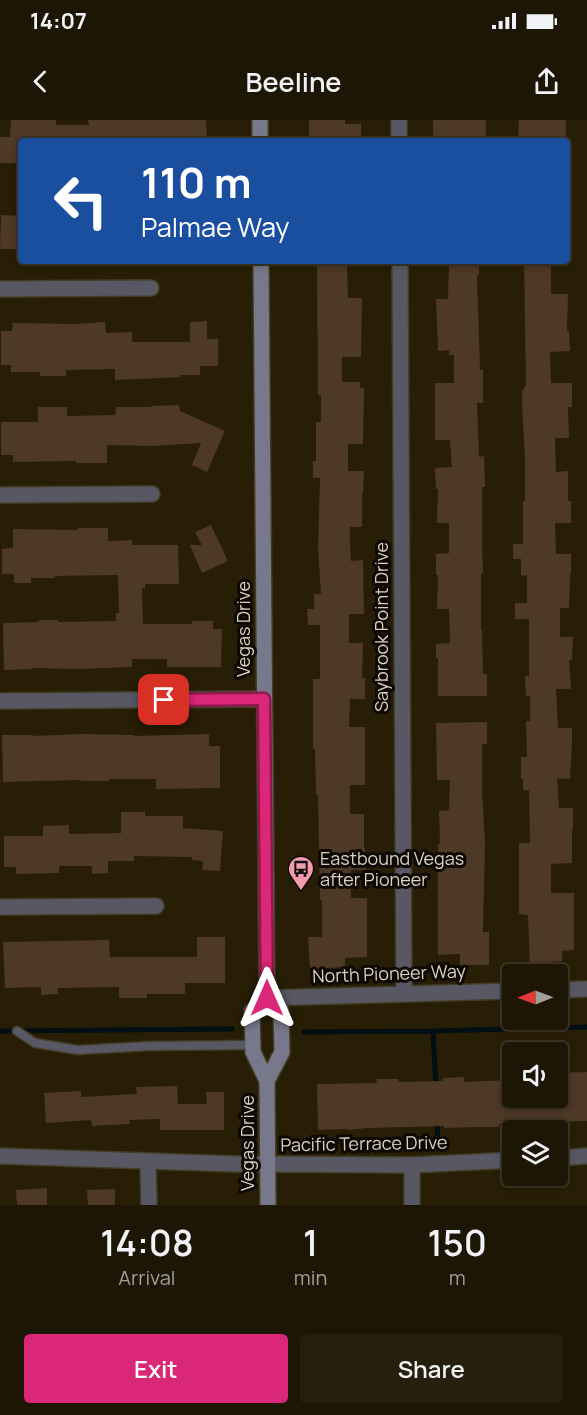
<!DOCTYPE html>
<html lang="en">
<head>
<meta charset="utf-8">
<style>
  body { margin:0; font-family:Manrope,sans-serif; background:#261f0e; color:#f1f3f6; height:100vh; display:flex; flex-direction:column; font-size:22px; white-space:nowrap }
  * { box-sizing:border-box; margin:0 }
  p { font-size:20px; color:#a19f9a }
  .icon { flex:none; width:33px; height:33px; fill:none; stroke:currentColor; stroke-width:2; stroke-linecap:round; stroke-linejoin:round }
  .map { position:relative; height:1085px; overflow:hidden }
  .panel { display:flex; flex-direction:column; background:#1e1604; flex:1 }
  .panel>* { flex:none }
  .guide { position:absolute; left:18px; top:18px; width:552px; height:126px; border-radius:6px; box-shadow:0 3px 9px #0003,0 0 0 2px #3c3526; background:#1a4fa0; color:#fff; overflow:hidden }
  .needle { width:39px; rotate:269deg }
  .buttons { position:absolute; left:502px; top:844px; display:grid; gap:12px }
  .buttons a { display:grid; place-items:center; width:66px; height:66px; border-radius:6px; background:#1e1604; box-shadow:0 3px 9px #0003,0 0 0 2px #3c3526; font-size:30px }
  .pin { position:absolute; display:grid; place-items:center; width:51px; height:51px; color:#fff; margin:-26px; border-radius:12px; box-shadow:0 3px 9px #0006 }
  .me { position:absolute; width:66px; margin:-33px; rotate:0deg; stroke-linejoin:round; filter:drop-shadow(0 0 4px #0008) }
  .turn { display:flex; align-items:center; gap:21px; height:126px; padding:0 24px; font-size:27px }
  .turn .icon { width:78px; height:78px; stroke-width:2.5 }
  .turn b { display:block; font-size:42px; line-height:51px }
  .eta { display:flex; justify-content:space-evenly; align-items:center; height:102px; text-align:center }
  .eta b { font-size:36px; font-weight:600; line-height:42px }
  .action { display:flex; gap:12px; margin-top:auto; padding:12px 24px }
  .action a { flex:1; height:69px; border-radius:6px; background:#db2777; color:#fff; font-size:24px; font-weight:600; line-height:69px; text-align:center }
  .action a+a { background:#261f0e; color:#f1f3f6 }
  .status { display:flex; justify-content:space-between; align-items:center; height:42px; padding:0 30px; background:#1e1604; direction:ltr }
  .status svg { height:16px; fill:currentColor }
  header { display:flex; justify-content:space-between; align-items:center; height:78px; padding:0 24px; background:#1e1604; font-size:27px; font-weight:600 }
  .map>svg:first-child { display:block }
  .lines { fill:none; stroke-linecap:round; stroke-linejoin:round }
  .stream { stroke:#000f14; stroke-width:5 }
  .building { fill:#4e3826 }
  .service-casing { stroke:#443b23; stroke-width:11 }
  .minor-casing { stroke:#443b23; stroke-width:18 }
  .secondary-casing { stroke:#443b23; stroke-width:18 }
  .service { stroke:#575864; stroke-width:8 }
  .minor { stroke:#575864; stroke-width:15 }
  .secondary { stroke:#77788b; stroke-width:15 }
  .route-casing { stroke:#8e194d; stroke-width:15 }
  .route { stroke:#db2777; stroke-width:10 }
  .labels { text-anchor:middle; stroke-width:6; stroke-linejoin:round; paint-order:stroke }
  .street-label { font-size:18px; fill:#d9d2c3; stroke:#0d0902 }
  .poi-label { font-size:18px; fill:#d9d2c3; stroke:#0d0902; text-anchor:start }
</style>
</head>
<body>
<div class="status"><b>14:07</b><svg viewBox="0 0 49 12"><path d="M0 12V9h3v3zM5 12V6h3v6zM10 12V3h3v9zM15 12V0h3v12zM26 1h20v11H26zM47 4h2v5h-2z"/></svg></div>
<header><svg class="icon" aria-label="back" viewBox="0 0 24 24"><path d="M15 5l-7 7 7 7"/></svg>Beeline<svg class="icon" aria-label="share" viewBox="0 0 24 24"><path d="M12 15V3M7 8l5-5 5 5M5 13v7h14v-7"/></svg></header>
<div class="map">
<svg width="587" height="1085" viewBox="0 0 587 1085">
  <rect width="100%" height="100%" fill="#281e05"/>
  <g class="lines">
    <path class="stream" d="M0 911 232 909
      M433 911 436 967
      M304 912 433 911 587 907
      M437 1001 438 1023"/>
  </g>
  <path class="building" d="M11 0H56V5H89L88 0H206L207 21H21V43H0V17H10Z
    M309 0H345V4H361V19H309Z
    M433 0H486V19H433Z
    M519 0H566V21H518Z
    M1 95 21 96V129H0Z
    M317 141H347L348 178H362L361 237H342V262H360V268H364V275L363 324H348V351H364L363 373H362V407H350V423L351 441 363 440 364 494H349V523H363L362 558H365V579H350L349 607H365V665H350V694H364V728H365L366 750H351V778H367V837L345 838V847L310 849 308 817H322V780H320L318 675H316L315 629H313V559H320V505H308L307 489H314V474H321L318 429 320 358H313V341H316V302H321V275H318Z
    M449 141H479V155H477L479 216 480 250H483V283H477L479 337 484 336 485 367H482V422L483 454H481V510H482L483 554H487V576H438V538H436V524L450 523 449 489H437L438 455H436V434L449 433V403H437L438 369H436L435 348 452 347 450 320H435V263H454V235H449V230L438 231 436 179H447L448 178Z
    M524 141H551V174H568L567 211H569L570 231 550 232 551 263H572V287H568L569 318H555L556 352 568 351V381H571V403H555L556 434H571V454H570L569 488H560V517H573L572 540H569L571 569H556L558 608H572V622L570 659 557 658 559 688H573V709H572V743L551 744V773H574V830L562 831V841L549 842 550 849 530 850 528 795 519 794V723H530L529 670H523V659H521V637H527L526 601H530V576H526L525 556H529V499H515V483H527V455L521 456V439H513V424H523V381H525V339L522 285V271L526 266Z
    M207 201V219H218V246H200V255H180V257L115 260V249L66 250V256H40V252H11V245H1V211H12L13 203 75 204 105 202 106 213 132 212V222H190V202Z
    M179 285 180 291 225 311 207 352 192 345 201 323 152 326 107 325V343H76V341L13 342V335H1V302H38V287H67V296L115 295 116 287H151V286Z
    M211 405 228 441 202 453 190 425H202L195 412Z
    M78 408H108V421L132 420V425H178L179 464H145V468H142L143 504H192V501H213V509H222L221 547H167V539H132V547L80 549 33 548V549L4 550 3 503 39 502V500H58V502L116 501V493H119L118 455 55 456V458H31V463H14V454H2V429L13 428V409L78 410Z
    M487 602V624H482V668L485 724 483 812H489V845H460V834L438 835V724H440L439 691 449 690 450 660H437L436 603Z
    M82 614 134 615V616L209 614V626H220V668L156 669V659H109V661H81V660L3 662 2 615H33V616Z
    M121 692H145V696H183V708L223 711 220 751 202 750 203 741 192 740V737L134 736V741H108V753L92 754V746H59V753L16 754V747H4V716H43V706L69 705V714L121 713Z
    M197 817H225V863H185V874H147V878H119V867L58 868V874L41 875V867L5 868 3 822 109 820 110 837H197Z
    M587 952V1001L499 1004V1007H481L444 1008V1006L368 1008 348 1010V1009L318 1010 317 964 377 963 376 959H398L399 962 443 961V958L464 957V962L513 960V978H558V953Z
    M177 966 178 984H207L206 972H224V1010H160V999L129 1000 130 1004 92 1006 91 1000 46 1003 44 973 81 971V977L137 974 136 967Z
    M47 1068V1085H17L16 1070Z
    M115 1069V1085H88L87 1070Z"/>
  <g class="lines">
    <defs>
      <path id="service" d="M17 911 35 923 78 930 150 926 252 925"/>
      <path id="minor" d="M399 0V21
        M400 141 404 873
        M0 169 151 168
        M0 375 152 374
        M0 581 264 579
        M0 787 156 786
        M558 870 587 869
        M267 878 513 871
        M0 1036 237 1044 412 1045 513 1040
        M558 1038 587 1036
        M148 1042 149 1085
        M412 1045V1085"/>
      <path id="secondary" d="M260 0V21
        M261 141 267 878 252 891 253 932 267 961 268 1085
        M267 878 281 890 282 932 267 961"/>
    </defs>
    <use href="#service" class="service-casing"/>
    <use href="#minor" class="minor-casing"/>
    <use href="#secondary" class="secondary-casing"/>
    <use href="#service" class="service"/>
    <use href="#minor" class="minor"/>
    <use href="#secondary" class="secondary"/>
  </g>
  <g class="lines">
    <defs>
      <path id="route" d="M164 580 264 579 267 878"/>
    </defs>
    <use href="#route" class="route-casing"/>
    <use href="#route" class="route"/>
  </g>
  <defs>
    <symbol id="bus-pin" viewBox="-11 -11 22 30"><path d="M0 17L-7.5 6A9.5 9.5 0 1 1 7.5 6Z" fill="#f39aac" stroke="#0d0902"/><path d="M-5-6H5V4H4V6H2V4H-2V6H-4V4H-5ZM-3.5-4V0h7V-4ZM-3.5 1.2v1.5H-2V1.2ZM2 1.2v1.5H3.5V1.2Z" fill="#111"/></symbol>
  </defs>
  <g fill-rule="evenodd">
    <use href="#bus-pin" x="286" y="734" width="30" height="40"/>
  </g>
  <g class="labels">
    <g class="street-label">
      <text transform="translate(382 507) rotate(-90)" y="6">Saybrook Point Drive</text>
      <text transform="translate(244 509) rotate(-90)" y="6">Vegas Drive</text>
      <text transform="translate(389 854) rotate(-2)" y="6">North Pioneer Way</text>
      <text transform="translate(248 1023) rotate(-90)" y="6">Vegas Drive</text>
      <text transform="translate(364 1024) rotate(-1)" y="6">Pacific Terrace Drive</text>
    </g>
    <g class="poi-label">
      <text x="320" y="745">Eastbound Vegas<tspan x="320" dy="21">after Pioneer</tspan></text>
    </g>
  </g>
</svg>
<div class="buttons">
<a><svg class="needle" viewBox="-14 -14 28 28"><path d="M0-13l5 13h-10z" fill="#e53935"/><path d="M0 13l5-13h-10z" fill="#a19f9a"/></svg></a>
<a><svg class="icon" aria-label="sound" viewBox="0 0 24 24"><path d="M4 9h4l5-4v14l-5-4H4zM17 9q2 3 0 6"/></svg></a>
<a><svg class="icon" aria-label="layers" viewBox="0 0 24 24"><path d="M12 4l9 5-9 5-9-5zM3 14l9 5 9-5"/></svg></a>
</div>
<div class="pin" style="left:164px;top:580px;background:#d93025"><svg class="icon" aria-label="arrive" viewBox="0 0 24 24"><path d="M6 21V4h12l-3 4 3 4H6"/></svg></div>
<svg class="me" style="left:267px;top:878px" viewBox="-20 -20 40 40"><path d="M0-17L14 15 0 8-14 15z" fill="#db2777" stroke="#fff" stroke-width="4"/></svg>
<div class="guide">
<div class="turn"><svg class="icon" aria-label="left" viewBox="0 0 24 24"><path d="M17 20v-9H6M10 6l-5 5 5 5"/></svg><div><b>110 m</b>Palmae Way</div></div>
</div>
</div>
<section class="panel">
<div class="eta">
<div><b>14:08</b><p>Arrival</p></div>
<div><b>1</b><p>min</p></div>
<div><b>150</b><p>m</p></div>
</div>
<div class="action"><a>Exit</a><a>Share</a></div>
</section>
</body>
</html>
